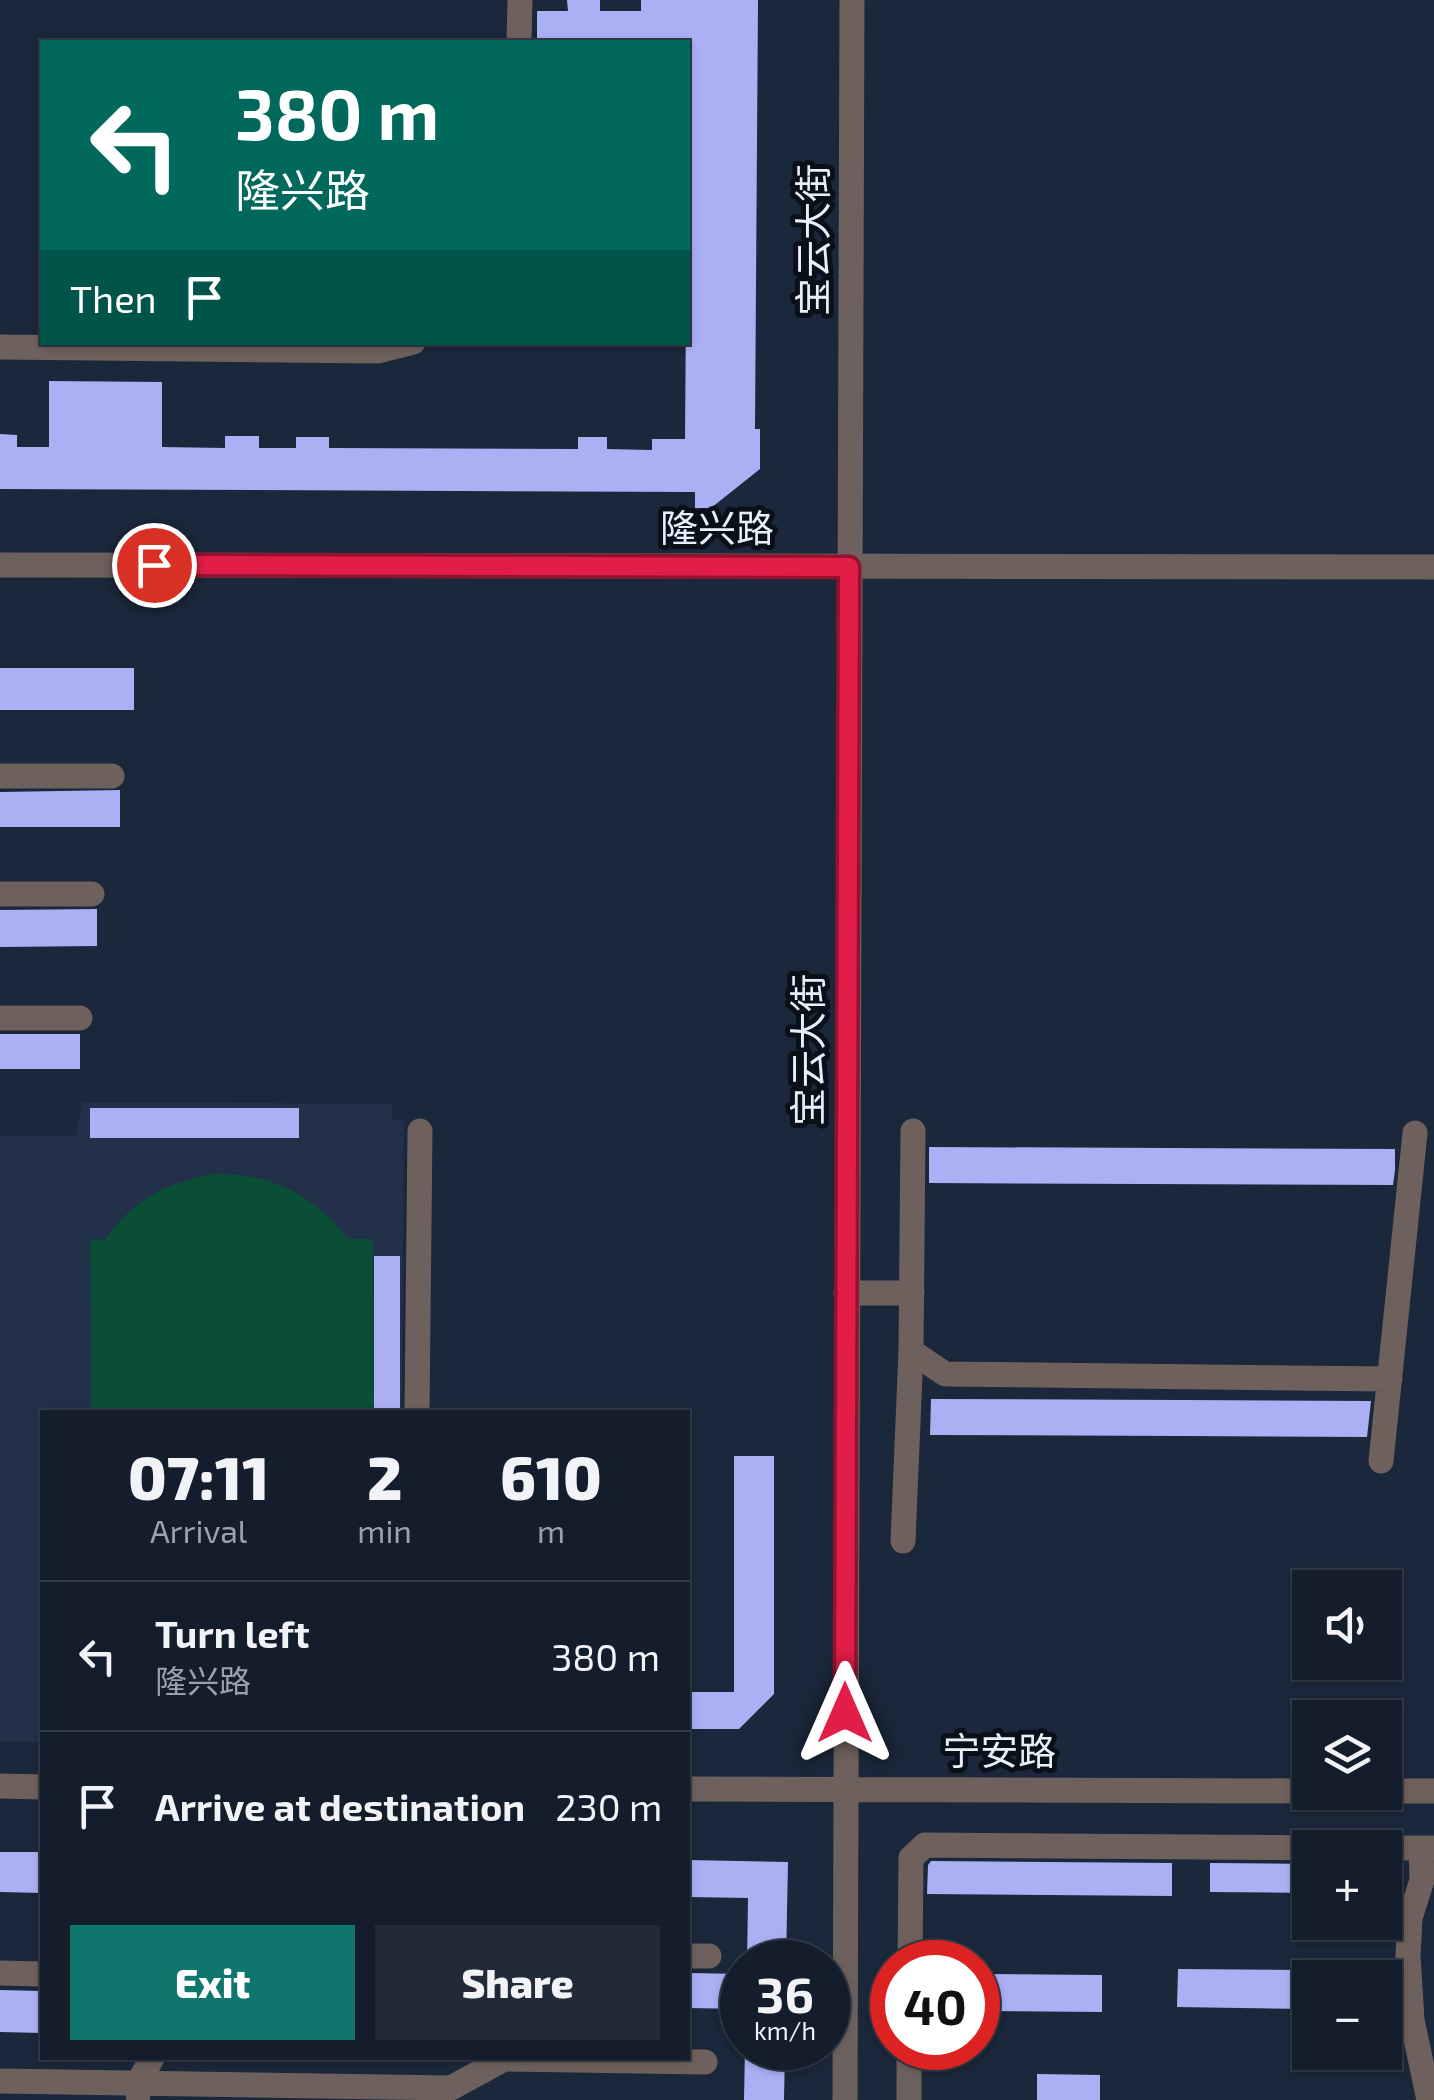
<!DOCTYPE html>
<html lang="en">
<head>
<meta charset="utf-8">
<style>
  body { margin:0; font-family:"Exo 2","Noto Sans SC",sans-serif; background:#212a38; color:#f1f3f6; height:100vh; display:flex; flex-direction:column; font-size:38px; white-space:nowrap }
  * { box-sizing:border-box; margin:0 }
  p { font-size:32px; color:#9da2a9 }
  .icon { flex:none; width:55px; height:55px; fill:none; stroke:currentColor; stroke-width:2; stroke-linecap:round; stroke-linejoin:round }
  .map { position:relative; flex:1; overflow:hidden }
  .panel { position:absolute; left:40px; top:1410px; width:650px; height:650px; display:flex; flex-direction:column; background:#141d2c; border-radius:0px; box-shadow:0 2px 8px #0004,0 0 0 2px #333b48 }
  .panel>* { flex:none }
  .guide { position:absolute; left:40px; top:40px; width:650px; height:305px; border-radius:0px; box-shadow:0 2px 8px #0004,0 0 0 2px #333b48; background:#00695c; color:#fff; overflow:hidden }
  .tools { position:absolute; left:1292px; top:1570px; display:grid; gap:20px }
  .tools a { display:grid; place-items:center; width:110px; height:110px; border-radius:0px; background:#141d2c; box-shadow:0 2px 8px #0004,0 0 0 2px #333b48; font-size:50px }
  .speed { position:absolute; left:720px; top:1940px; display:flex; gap:20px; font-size:50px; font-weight:700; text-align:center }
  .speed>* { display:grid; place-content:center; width:130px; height:130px; border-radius:50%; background:#141d2c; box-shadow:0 2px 8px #0004,0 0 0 2px #333b48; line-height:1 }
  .speed small { font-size:25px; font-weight:400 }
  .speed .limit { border:15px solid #d22; background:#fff; color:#111 }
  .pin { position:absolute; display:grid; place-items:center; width:85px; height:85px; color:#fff; margin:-42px; border:5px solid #fff; border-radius:50%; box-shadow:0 2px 10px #0007 }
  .me { position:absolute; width:110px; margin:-55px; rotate:0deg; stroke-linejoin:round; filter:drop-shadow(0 0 8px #0008) }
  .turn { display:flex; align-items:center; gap:35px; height:210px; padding:0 30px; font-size:45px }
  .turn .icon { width:130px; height:130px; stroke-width:2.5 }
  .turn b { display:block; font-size:70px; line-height:85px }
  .then { display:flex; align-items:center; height:95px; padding:0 30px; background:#0003; gap:20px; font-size:38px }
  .eta { display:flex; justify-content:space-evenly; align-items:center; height:170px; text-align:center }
  .eta b { font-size:60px; font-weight:800; line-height:70px }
  .button { display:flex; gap:20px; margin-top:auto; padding:20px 30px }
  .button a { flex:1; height:115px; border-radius:0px; background:#0f766e; color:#fff; font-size:40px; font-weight:800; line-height:115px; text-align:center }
  .button a+a { background:#212a38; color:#f1f3f6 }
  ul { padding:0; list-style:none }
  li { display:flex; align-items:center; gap:30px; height:150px; padding:0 30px; border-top:2px solid #333b48 }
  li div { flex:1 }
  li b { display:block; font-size:38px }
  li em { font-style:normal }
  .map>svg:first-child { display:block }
  .built { fill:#223049 }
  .green { fill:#0a4e36 }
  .building { fill:#abb0f4 }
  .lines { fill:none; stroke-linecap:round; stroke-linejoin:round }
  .minor { stroke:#6e615d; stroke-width:25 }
  .route-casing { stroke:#92132f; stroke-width:25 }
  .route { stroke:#e11d48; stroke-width:18 }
  .labels { text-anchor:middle; stroke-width:10; stroke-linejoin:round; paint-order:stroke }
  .street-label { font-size:38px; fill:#e6effc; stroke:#0a1018 }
</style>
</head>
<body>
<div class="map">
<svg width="1434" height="2100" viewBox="0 0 1434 2100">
  <rect width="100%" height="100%" fill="#1b273a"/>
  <path class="built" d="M82 1102 392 1104V1120L404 1121 402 1412H42V1742H0V1136H76Z"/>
  <path class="green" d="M215 1174C272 1173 314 1195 348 1239H373L374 1412H91L90 1240 106 1239C131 1200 170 1181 215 1174Z"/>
  <path class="building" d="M567 0H600V11H641V0H758L755 429H760V469L711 508H695V492L0 489V434L17 435V447H49V381L162 382V447L225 448V436H259V448H296V437H329V448L578 449V437H607V449L652 450V439H685L688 42H537V11H568Z
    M0 668H134V710H0Z
    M120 790V827H0V792Z
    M97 909V946L0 947V910Z
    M0 1034H80V1069H0Z
    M90 1108H299V1138H90Z
    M929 1147 1395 1149V1170L1393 1185 929 1183Z
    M374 1256H400V1412H374Z
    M931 1399 1182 1400 1371 1401 1367 1437 1182 1436 930 1435Z
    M734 1456H774V1694L739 1729H688V1692H734Z
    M0 1852H42V1893L0 1892Z
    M688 1860 788 1862 786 1962H747L748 1898 688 1897Z
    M931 1861 1172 1863V1896L927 1894 928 1865Z
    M1210 1863 1310 1864V1893L1210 1892Z
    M1178 1969 1310 1970V2009L1177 2007Z
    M688 1973 742 1974V2009L688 2008Z
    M978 1974 1102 1975V2012L978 2011Z
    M0 1990 42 1991V2033L0 2032Z
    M745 2048H785L784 2100H744Z
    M1037 2074 1100 2075V2100H1037Z"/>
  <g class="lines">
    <path class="minor" d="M519 42 520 0
      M0 347 377 351 413 342
      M0 565 1434 567
      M0 776H112
      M0 894H92
      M0 1018H80
      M846 1293H912
      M911 1351 945 1374 1390 1379
      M417 1412 420 1131
      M1381 1461 1415 1133
      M903 1541 911 1351 913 1131
      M0 1786 42 1787
      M688 1789 1310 1791
      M1385 1791H1434
      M1385 1848H1434
      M1421 1848 1422 1880 1410 1918 1408 1956 1412 2020 1429 2100
      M688 1956H709
      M910 1962 911 1858 925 1845 1353 1848
      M0 1973 42 1974
      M0 2081 451 2088 504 2059 705 2062
      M138 2095V2083L152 2058
      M845 2100 852 0
      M909 2100V2048"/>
  </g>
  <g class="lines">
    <defs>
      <path id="route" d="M154 565 849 567 845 1713"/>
    </defs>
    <use href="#route" class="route-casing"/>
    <use href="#route" class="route"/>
  </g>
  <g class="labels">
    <g class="street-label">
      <text transform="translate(814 240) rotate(-90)" y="13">宝云大街</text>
      <text x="717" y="542">隆兴路</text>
      <text transform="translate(809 1050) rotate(-90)" y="13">宝云大街</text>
      <text x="999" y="1765">宁安路</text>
    </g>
  </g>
</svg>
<div class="tools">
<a><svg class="icon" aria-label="sound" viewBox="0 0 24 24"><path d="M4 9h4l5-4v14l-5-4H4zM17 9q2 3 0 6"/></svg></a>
<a><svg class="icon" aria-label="layers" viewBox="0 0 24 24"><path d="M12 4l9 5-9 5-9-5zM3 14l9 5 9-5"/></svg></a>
<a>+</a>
<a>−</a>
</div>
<div class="speed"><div>36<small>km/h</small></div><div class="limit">40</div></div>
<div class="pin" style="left:154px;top:565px;background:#d93025"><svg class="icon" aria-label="arrive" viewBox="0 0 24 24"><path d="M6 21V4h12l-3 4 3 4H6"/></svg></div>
<svg class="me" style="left:845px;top:1713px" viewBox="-20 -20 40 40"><path d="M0-17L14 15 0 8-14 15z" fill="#e11d48" stroke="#fff" stroke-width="4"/></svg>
<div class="guide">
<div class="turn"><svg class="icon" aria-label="left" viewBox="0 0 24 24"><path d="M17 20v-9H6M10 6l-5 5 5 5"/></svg><div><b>380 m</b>隆兴路</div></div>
<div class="then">Then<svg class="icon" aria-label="arrive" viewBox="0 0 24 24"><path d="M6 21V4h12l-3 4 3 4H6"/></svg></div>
</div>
<section class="panel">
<div class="eta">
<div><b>07:11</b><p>Arrival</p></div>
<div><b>2</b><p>min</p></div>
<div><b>610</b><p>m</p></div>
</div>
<ul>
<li><svg class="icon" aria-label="left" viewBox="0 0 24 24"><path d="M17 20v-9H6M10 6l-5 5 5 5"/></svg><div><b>Turn left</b><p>隆兴路</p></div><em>380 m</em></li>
<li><svg class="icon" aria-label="arrive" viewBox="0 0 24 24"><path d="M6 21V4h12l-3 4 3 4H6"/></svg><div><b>Arrive at destination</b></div><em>230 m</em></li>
</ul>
<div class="button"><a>Exit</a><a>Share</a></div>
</section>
</div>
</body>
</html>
